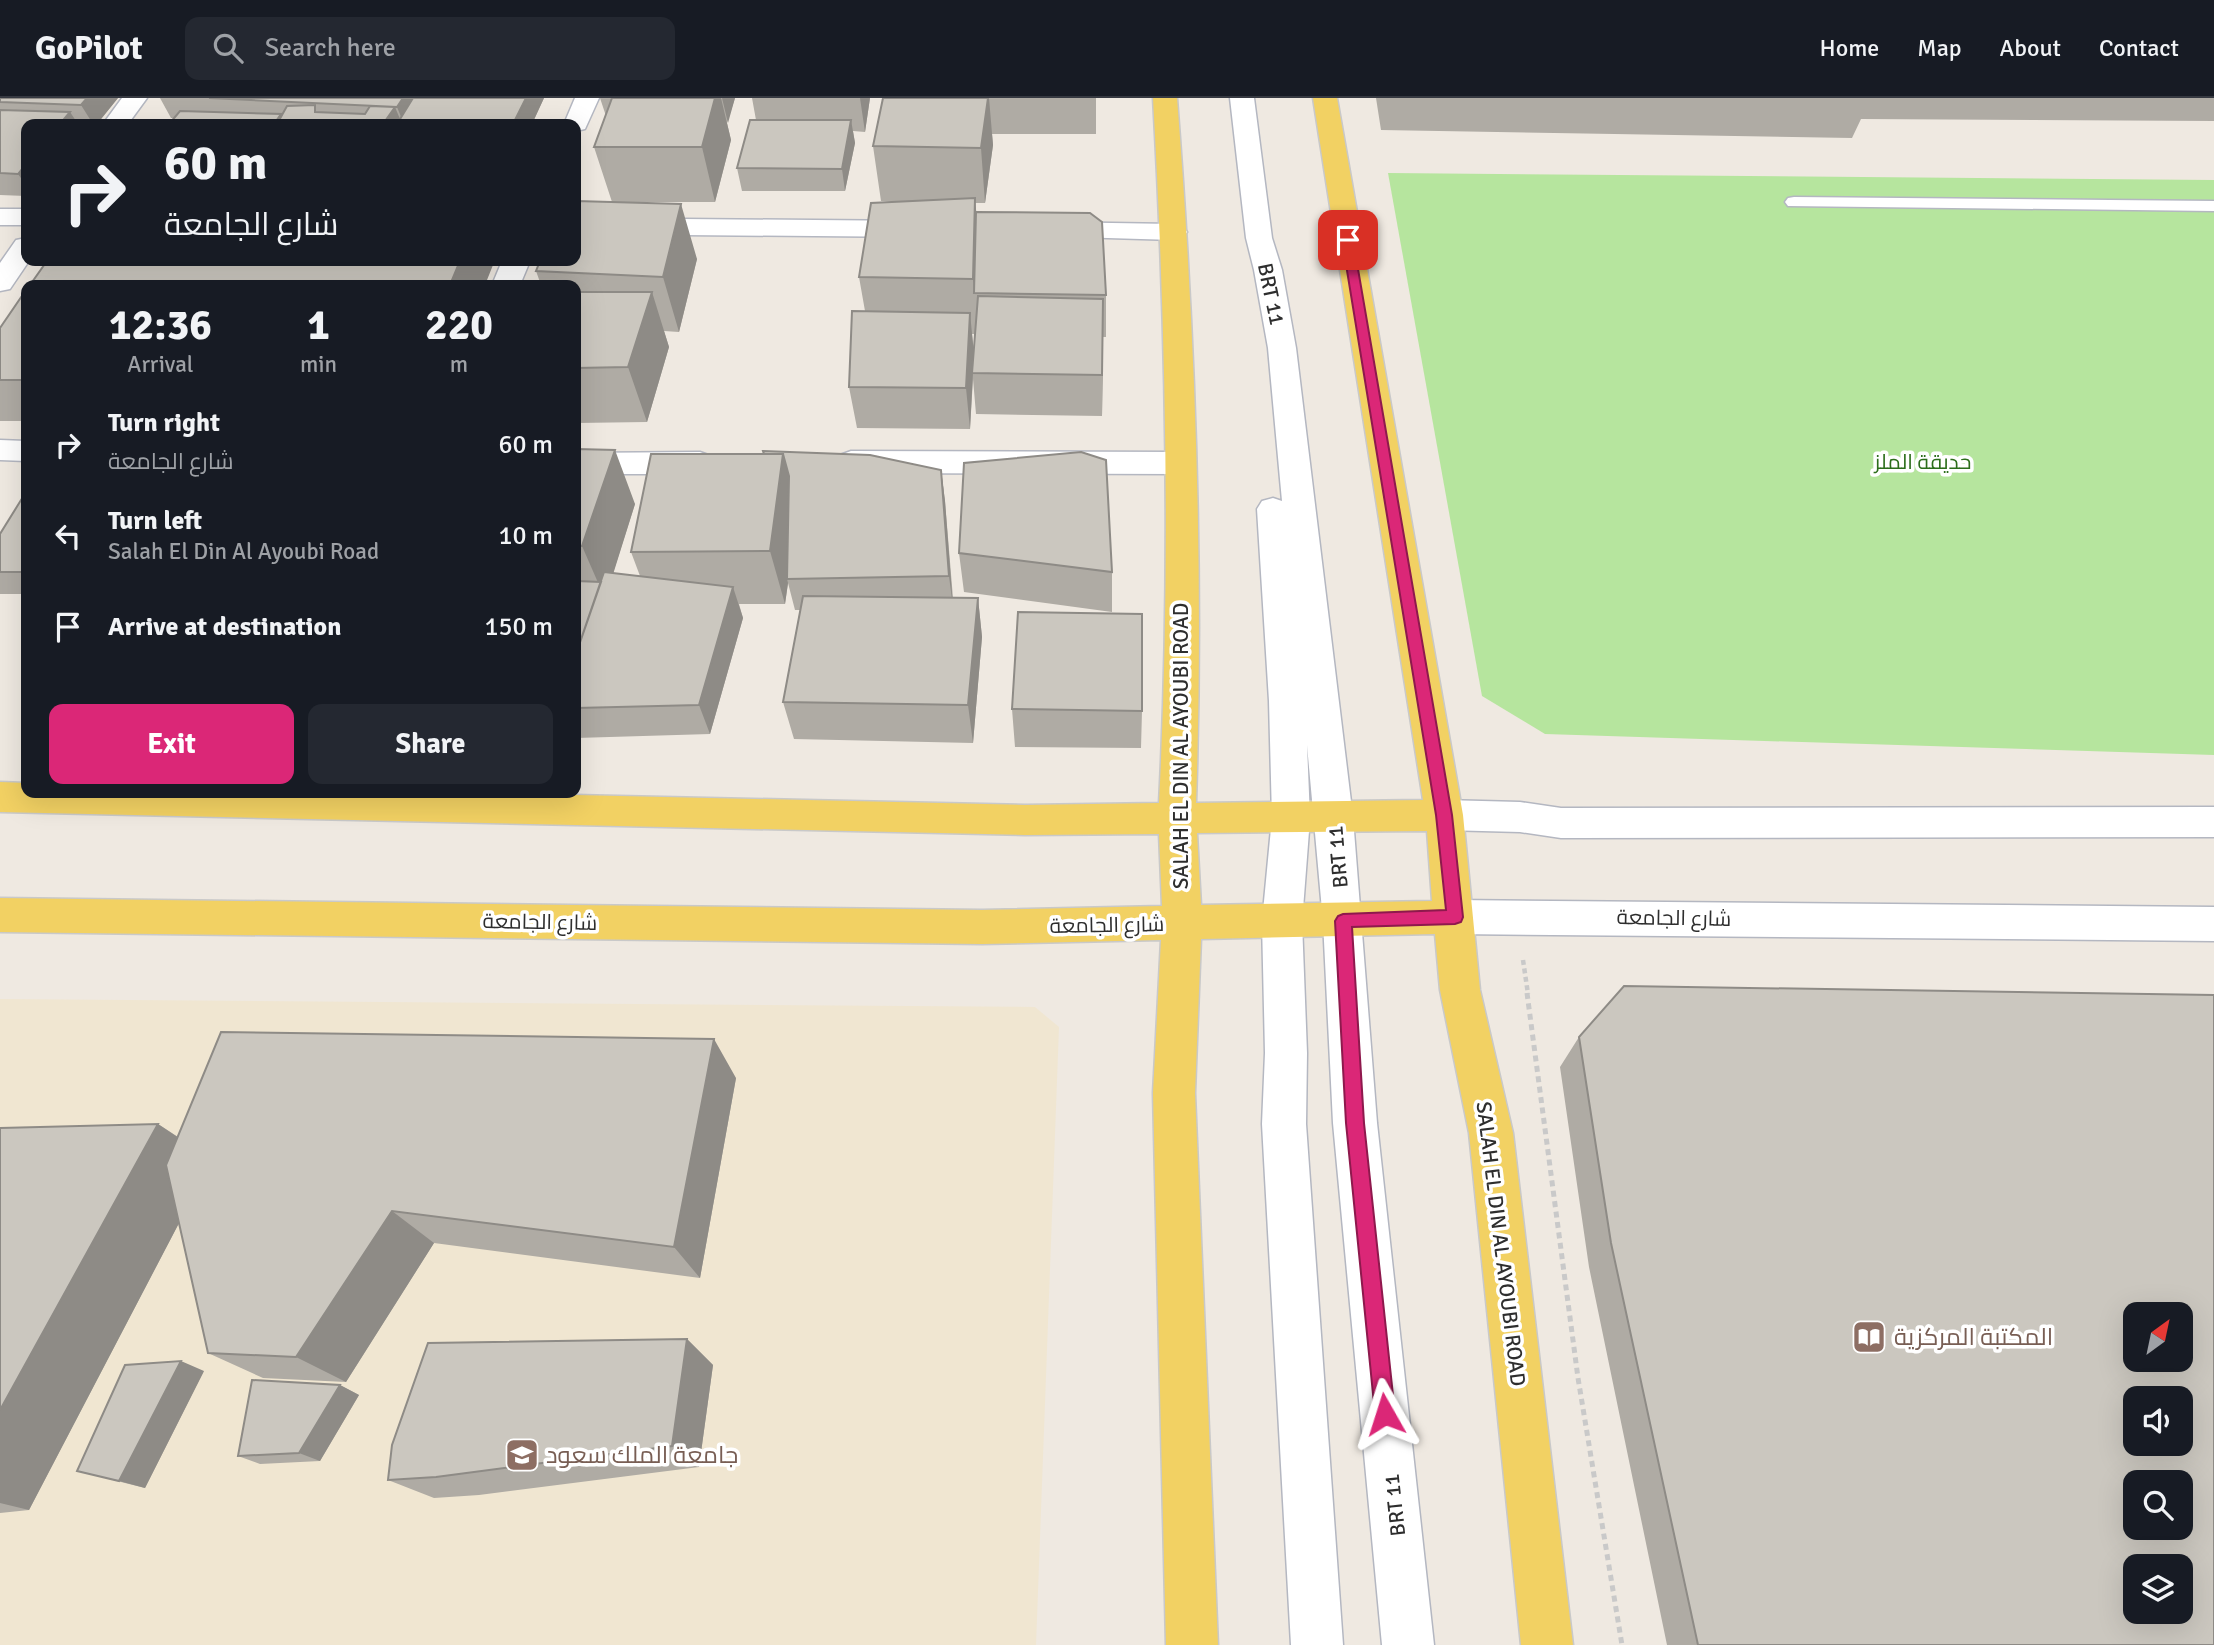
<!DOCTYPE html>
<html lang="en">
<head>
<meta charset="utf-8">
<style>
  body { margin:0; font-family:Signika,Cairo,sans-serif; background:#242831; color:#f1f3f6; height:100vh; display:flex; flex-direction:column; font-size:26px; white-space:nowrap }
  * { box-sizing:border-box; margin:0 }
  p { font-size:23px; color:#9ea1a6 }
  .icon { flex:none; width:38px; height:38px; fill:none; stroke:currentColor; stroke-width:2; stroke-linecap:round; stroke-linejoin:round }
  .map { position:relative; flex:1; overflow:hidden }
  .drawer { position:absolute; left:21px; top:182px; width:560px; height:518px; display:flex; flex-direction:column; background:#171b24; border-radius:14px; box-shadow:0 7px 28px #0002 }
  .drawer>* { flex:none }
  .hud { position:absolute; left:21px; top:21px; width:560px; height:147px; border-radius:14px; box-shadow:0 7px 28px #0002; background:#171b24; color:#f1f3f6; overflow:hidden }
  .needle { width:46px; rotate:33deg }
  .tools { position:absolute; left:2123px; top:1204px; display:grid; gap:14px }
  .tools a { display:grid; place-items:center; width:70px; height:70px; border-radius:14px; background:#171b24; box-shadow:0 7px 28px #0002; font-size:35px }
  .pin { position:absolute; display:grid; place-items:center; width:60px; height:60px; color:#fff; margin:-30px; border-radius:14px; box-shadow:0 4px 10px #0006 }
  .me { position:absolute; width:77px; margin:-38px; rotate:354deg; stroke-linejoin:round; filter:drop-shadow(0 0 5px #0008) }
  .turn { display:flex; align-items:center; gap:24px; height:147px; padding:0 28px; font-size:32px }
  .turn .icon { width:91px; height:91px; stroke-width:2.5 }
  .turn b { display:block; font-size:49px; line-height:60px }
  .eta { display:flex; justify-content:space-evenly; align-items:center; height:119px; text-align:center }
  .eta b { font-size:42px; font-weight:800; line-height:49px }
  .cta { display:flex; gap:14px; margin-top:auto; padding:14px 28px }
  .cta a { flex:1; height:80px; border-radius:14px; background:#db2777; color:#fff; font-size:28px; font-weight:800; line-height:80px; text-align:center }
  .cta a+a { background:#242831; color:#f1f3f6 }
  ul { padding:0; list-style:none }
  li { display:flex; align-items:center; gap:21px; height:91px; padding:0 28px }
  li div { flex:1 }
  li b { display:block; font-size:26px }
  li em { font-style:normal }
  header { display:flex; align-items:center; gap:42px; box-sizing:border-box; height:98px; padding:0 35px; background:#171b24; border-bottom:2px solid #363941 }
  header strong { font-size:33px }
  nav { display:flex; gap:38px; margin-inline-start:auto; font-size:24px }
  .search { width:490px; height:63px; background:#242831; display:flex; align-items:center; gap:18px; box-sizing:border-box; padding:0 24px; border-radius:14px; color:#9ea1a6; font-size:26px }
  .map>svg:first-child { display:block }
  .education { fill:#f0e6d1 }
  .green { fill:#b6e59e }
  .lines { fill:none; stroke-linecap:round; stroke-linejoin:round }
  .lane-casing { stroke:#b4b7c1; stroke-width:3 }
  .street-casing { stroke:#b4b7c1; stroke-width:3 }
  .secondary-casing { stroke:#b4b7c1; stroke-width:3 }
  .primary-casing { stroke:#c9c9c9; stroke-width:3 }
  .path-far1 { stroke:#c9c9c9; stroke-width:4.5; stroke-dasharray:5 3.5; stroke-linecap:butt }
  .path { stroke:#c9c9c9; stroke-width:5; stroke-dasharray:6 4.5; stroke-linecap:butt }
  .lane { fill:#fff; fill-rule:evenodd }
  .street { fill:#fff; fill-rule:evenodd }
  .secondary { fill:#fff; fill-rule:evenodd }
  .primary { fill:#f2d163; fill-rule:evenodd }
  .wall { fill:#afaba4; fill-rule:evenodd }
  .shaded-wall { fill:#8e8b86 }
  .building { fill:#cbc7bf; stroke:#8e8b86; stroke-width:2; fill-rule:evenodd }
  .route { fill:#db2777; stroke:#8e194d; stroke-width:2 }
  .labels { text-anchor:middle; stroke-width:7; stroke-linejoin:round; paint-order:stroke }
  .street-label { font-size:21px; fill:#2e2e2e; stroke:#fff }
  .park-label { font-size:21px; fill:#2c6e1b; stroke:#fff }
  .near-education-label { font-size:24px; fill:#785e54; stroke:#fff; text-anchor:start }
</style>
</head>
<body>
<header>
<strong>GoPilot</strong>
<div class="search"><svg class="icon" aria-label="search" viewBox="0 0 24 24"><circle cx="10" cy="10" r="6"/><path d="M15 15l6 6"/></svg>Search here</div>
<nav><a>Home</a><a>Map</a><a>About</a><a>Contact</a></nav>
</header>
<div class="map">
<svg width="2214" height="1547" viewBox="0 0 2214 1547">
  <rect width="100%" height="100%" fill="#efe9e1"/>
  <path class="education" d="M0 901 1035 909 1059 929 1036 1547H0Z"/>
  <path class="green" d="M1388 75 2214 82V657L1545 636 1482 598Z"/>
  <g class="lines">
    <defs>
      <path id="lane" d="M1794 99 2214 103V113L1788 108 1785 104 1788 100Z"/>
      <path id="street" d="M122 0H147L128 26H103Z
        M575 0H599L585 31 576 33V26H564Z
        M0 111H26V127H0Z
        M576 120 920 123 929 125 933 131 929 137 920 139 576 136Z
        M1050 124 1174 126 1183 128 1187 134 1183 140 1174 142 1041 138 1037 132 1041 126Z
        M26 140V163H29L10 191 0 193V165L16 142Z
        M502 163H530L520 187H492Z
        M0 342 26 343V363L0 362Z
        M851 353 1179 354 1190 358 1195 365 1190 372 1179 376 851 375 840 371 835 364 840 357Z
        M700 354 711 358 716 365 711 372 700 376H576V355Z"/>
      <path id="secondary" d="M1230 0H1254L1272 140 1282 172 1296 250 1353 720 1377 1025 1434 1547H1382L1333 1025 1323 823 1307 647 1310 720 1302 824 1307 955 1306 1026 1343 1547H1291L1262 1026 1265 955 1262 824 1272 720 1269 603 1257 411 1262 403 1273 400 1282 403 1268 250 1254 172 1246 140Z
        M1444 702 1520 704 1561 710 2214 709V739L1561 740 1520 734 1444 732 1431 728 1425 717 1431 706Z
        M1455 802 2214 809V843L1455 836 1441 831 1435 819 1441 807Z"/>
      <path id="primary" d="M1153 0H1177C1195 232 1204 472 1196 705L1423 702 1313 0H1337L1463 717 1480 892 1513 1035 1573 1547H1521L1469 1035 1440 892 1435 836 1201 841 1195 995 1218 1547H1166L1153 995 1161 842 982 846 0 834V800L982 812 1162 808 1159 736 1025 737 0 714V684L26 685V695H488L1025 707 1159 705C1171 472 1166 233 1153 0ZM1427 733 1432 803 1201 807 1197 735Z"/>
    </defs>
    <use href="#lane" class="lane-casing"/>
    <use href="#street" class="street-casing"/>
    <use href="#secondary" class="secondary-casing"/>
    <use href="#primary" class="primary-casing"/>
    <path class="path-far1" d="M1523 862 1528 896"/>
    <path class="path" d="M1527 895 1578 1280 1622 1547"/>
    <use href="#lane" class="lane"/>
    <use href="#street" class="street"/>
    <use href="#secondary" class="secondary"/>
    <use href="#primary" class="primary"/>
  </g>
  <path class="wall" d="M0 0H118L97 26H26V98L0 97Z
    M160 0H544L532 26 171 20Z
    M600 0H735L727 25 731 42 715 104H626L697 161 679 234 664 233 669 249 647 324 576 325V187H541L536 173 612 104 594 49 606 18Z
    M752 0H870L865 34 853 33 855 45 845 93H742L737 70 756 22Z
    M883 0H1096V36H992L993 47 985 105H975L976 114 1106 197V239H1103L1102 318 976 316 973 281 970 331 857 330 849 289 865 213 859 179 906 104 881 103 873 48ZM972 236H975L974 255Z
    M1376 0H2214V23L1861 21 1852 40 1381 32Z
    M26 192V323H0V230Z
    M576 351 635 406 613 475 640 478 631 454 941 372 945 403 953 500H978L982 539 973 645 794 641 783 604 800 512H795L788 485 785 506H739L743 520 710 636 576 640Z
    M26 394V496H0V436Z
    M959 455 1112 474V514L964 494Z
    M1012 611 1142 613 1141 650 1015 649Z
    M1579 939 2214 1547H1667L1589 1169 1560 969Z
    M736 980 700 1180 434 1145 346 1284 263 1280 208 1255 179 1125 29 1412 0 1415V1030L158 1026 178 1039Z
    M687 1241 713 1267 699 1369 479 1397 434 1400 388 1382Z
    M204 1273 145 1390 77 1373Z
    M340 1287 359 1297 320 1363 260 1366 238 1358Z"/>
  <path class="shaded-wall" d="M87 0H118L97 26H93L81 7Z
    M403 0H426L404 26 397 9Z
    M526 0H544L532 26H513Z
    M715 0H721L731 42 715 104 702 49Z
    M722 0H735L728 25Z
    M860 0H870L865 34Z
    M988 0H989L993 47 985 105 981 50Z
    M395 9 402 26H383Z
    M70 14 78 26H60Z
    M281 16 286 26H274Z
    M851 22 855 45 845 93 842 71Z
    M26 66V87L18 76Z
    M975 100 980 156 974 195 973 181Z
    M681 106 697 161 679 234 663 179Z
    M460 163H491L493 167 485 187H450Z
    M652 194 669 249 647 324 628 269Z
    M1103 201V243L1102 318V277Z
    M970 215 974 256 970 331 966 290Z
    M615 352 635 406 610 486 603 496 582 448Z
    M783 356 797 410 787 481 788 485 785 506 770 453Z
    M941 372 945 403 953 509 949 478Z
    M733 489 743 520 710 636 699 607Z
    M978 500 982 539 973 645 968 607Z
    M714 941 736 980 700 1180 674 1149Z
    M158 1026 212 1062 29 1412 0 1405V1312Z
    M392 1113 434 1145 346 1284 296 1259Z
    M687 1241 713 1267 699 1369 672 1348Z
    M181 1263 204 1273 145 1390 119 1383Z
    M340 1287 359 1297 320 1363 299 1355Z"/>
  <path class="building" d="M0 0H87L81 7 0 4Z
    M209 0H403L397 9Z
    M413 0H526L513 26H397Z
    M612 0H715L702 49H594Z
    M883 0H988L981 50 873 48Z
    M315 7V14L365 16 370 8 395 9 383 26H277L287 8Z
    M0 12 70 14 60 26H26V66L18 76 0 75Z
    M180 13 281 16 274 26H169Z
    M750 22H851L842 71 737 70Z
    M975 100 973 181 859 179 871 105Z
    M576 103 681 106 663 179 536 173 540 163H576Z
    M976 114 1090 115 1102 124 1106 197 974 195Z
    M47 163H460L450 187H30Z
    M26 192V282H0V230Z
    M576 194H652L628 269 576 270Z
    M978 198 1103 201 1102 277 972 275Z
    M852 213 970 215 966 290 849 289Z
    M576 351 615 352 582 448H576Z
    M763 353 870 357 941 372 949 478 787 481 789 378 783 356H764Z
    M1081 354 1106 362 1112 474 959 455 964 365Z
    M651 356H783L770 453 631 454Z
    M26 394V474H0V436Z
    M604 474 733 489 699 607 576 610V556Z
    M576 483 601 484 576 556Z
    M803 498 978 500 968 607 783 604Z
    M1018 514 1142 516V613L1012 611Z
    M1624 888 2214 897V1547H1698L1611 1145 1579 939ZM2135 1216H2180V1262H2135ZM2135 1300H2180V1346H2135ZM2135 1384H2180V1430H2135ZM2135 1468H2180V1514H2135Z
    M221 934 714 941 674 1149 392 1113 296 1259 208 1255 166 1067Z
    M158 1026 0 1312V1030Z
    M687 1241 672 1348 436 1379 388 1382 392 1347 428 1245Z
    M181 1263 119 1383 77 1373 125 1267Z
    M252 1282 340 1287 299 1355 238 1358Z"/>
  <path class="route" d="M1348 139 1353 142 1452 717 1463 819 1461 824 1455 826 1352 829 1364 1025 1395 1316 1392 1323 1385 1326 1378 1323 1375 1316 1346 1025 1335 823 1338 818 1343 816 1446 812 1436 717 1342 142Z"/>
  <defs>
    <symbol id="library-square" viewBox="-11 -11 22 22"><rect x="-9" y="-9" width="18" height="18" rx="4" fill="#8d6e63" stroke="#fff"/><path d="M-6-4Q-3-5.5-.7-3.5V5Q-3 3-6 4ZM6-4Q3-5.5 .7-3.5V5Q3 3 6 4Z" fill="#fff"/></symbol>
    <symbol id="university-square" viewBox="-11 -11 22 22"><rect x="-9" y="-9" width="18" height="18" rx="4" fill="#8d6e63" stroke="#fff"/><path d="M0-5L7-2L0 1L-7-2ZM-4 1L0 2.5L4 1V4Q0 6-4 4Z" fill="#fff"/></symbol>
  </defs>
  <g fill-rule="evenodd">
    <use href="#library-square" x="1850" y="1220" width="38" height="38"/>
    <use href="#university-square" x="503" y="1338" width="38" height="38"/>
  </g>
  <g class="labels">
    <g class="street-label">
      <text transform="translate(1271 196) rotate(78)" y="7">BRT 11</text>
      <text transform="translate(1181 648) rotate(-90)" y="7">SALAH EL DIN AL AYOUBI ROAD</text>
      <text transform="translate(1338 759) rotate(-95)" y="7">BRT 11</text>
      <text transform="translate(1674 820) rotate(1)" y="7">شارع الجامعة</text>
      <text transform="translate(540 824) rotate(1)" y="7">شارع الجامعة</text>
      <text transform="translate(1107 827) rotate(-1)" y="7">شارع الجامعة</text>
      <text transform="translate(1501 1146) rotate(83)" y="7">SALAH EL DIN AL AYOUBI ROAD</text>
      <text transform="translate(1395 1407) rotate(-96)" y="7">BRT 11</text>
    </g>
    <g class="park-label">
      <text x="1923" y="371">حديقة الملز</text>
    </g>
    <g class="near-education-label">
      <text x="1894" y="1247">المكتبة المركزية</text>
      <text x="546" y="1365">جامعة الملك سعود</text>
    </g>
  </g>
</svg>
<div class="tools">
<a><svg class="needle" viewBox="-14 -14 28 28"><path d="M0-13l5 13h-10z" fill="#e53935"/><path d="M0 13l5-13h-10z" fill="#9ea1a6"/></svg></a>
<a><svg class="icon" aria-label="sound" viewBox="0 0 24 24"><path d="M4 9h4l5-4v14l-5-4H4zM17 9q2 3 0 6"/></svg></a>
<a><svg class="icon" aria-label="search" viewBox="0 0 24 24"><circle cx="10" cy="10" r="6"/><path d="M15 15l6 6"/></svg></a>
<a><svg class="icon" aria-label="layers" viewBox="0 0 24 24"><path d="M12 4l9 5-9 5-9-5zM3 14l9 5 9-5"/></svg></a>
</div>
<div class="pin" style="left:1348px;top:142px;background:#d93025"><svg class="icon" aria-label="arrive" viewBox="0 0 24 24"><path d="M6 21V4h12l-3 4 3 4H6"/></svg></div>
<svg class="me" style="left:1385px;top:1316px" viewBox="-20 -20 40 40"><path d="M0-17L14 15 0 8-14 15z" fill="#db2777" stroke="#fff" stroke-width="4"/></svg>
<div class="hud">
<div class="turn"><svg class="icon" aria-label="right" viewBox="0 0 24 24"><path d="M7 20v-9h11M14 6l5 5-5 5"/></svg><div><b>60 m</b>شارع الجامعة</div></div>
</div>
<section class="drawer">
<div class="eta">
<div><b>12:36</b><p>Arrival</p></div>
<div><b>1</b><p>min</p></div>
<div><b>220</b><p>m</p></div>
</div>
<ul>
<li><svg class="icon" aria-label="right" viewBox="0 0 24 24"><path d="M7 20v-9h11M14 6l5 5-5 5"/></svg><div><b>Turn right</b><p>شارع الجامعة</p></div><em>60 m</em></li>
<li><svg class="icon" aria-label="left" viewBox="0 0 24 24"><path d="M17 20v-9H6M10 6l-5 5 5 5"/></svg><div><b>Turn left</b><p>Salah El Din Al Ayoubi Road</p></div><em>10 m</em></li>
<li><svg class="icon" aria-label="arrive" viewBox="0 0 24 24"><path d="M6 21V4h12l-3 4 3 4H6"/></svg><div><b>Arrive at destination</b></div><em>150 m</em></li>
</ul>
<div class="cta"><a>Exit</a><a>Share</a></div>
</section>
</div>
</body>
</html>
